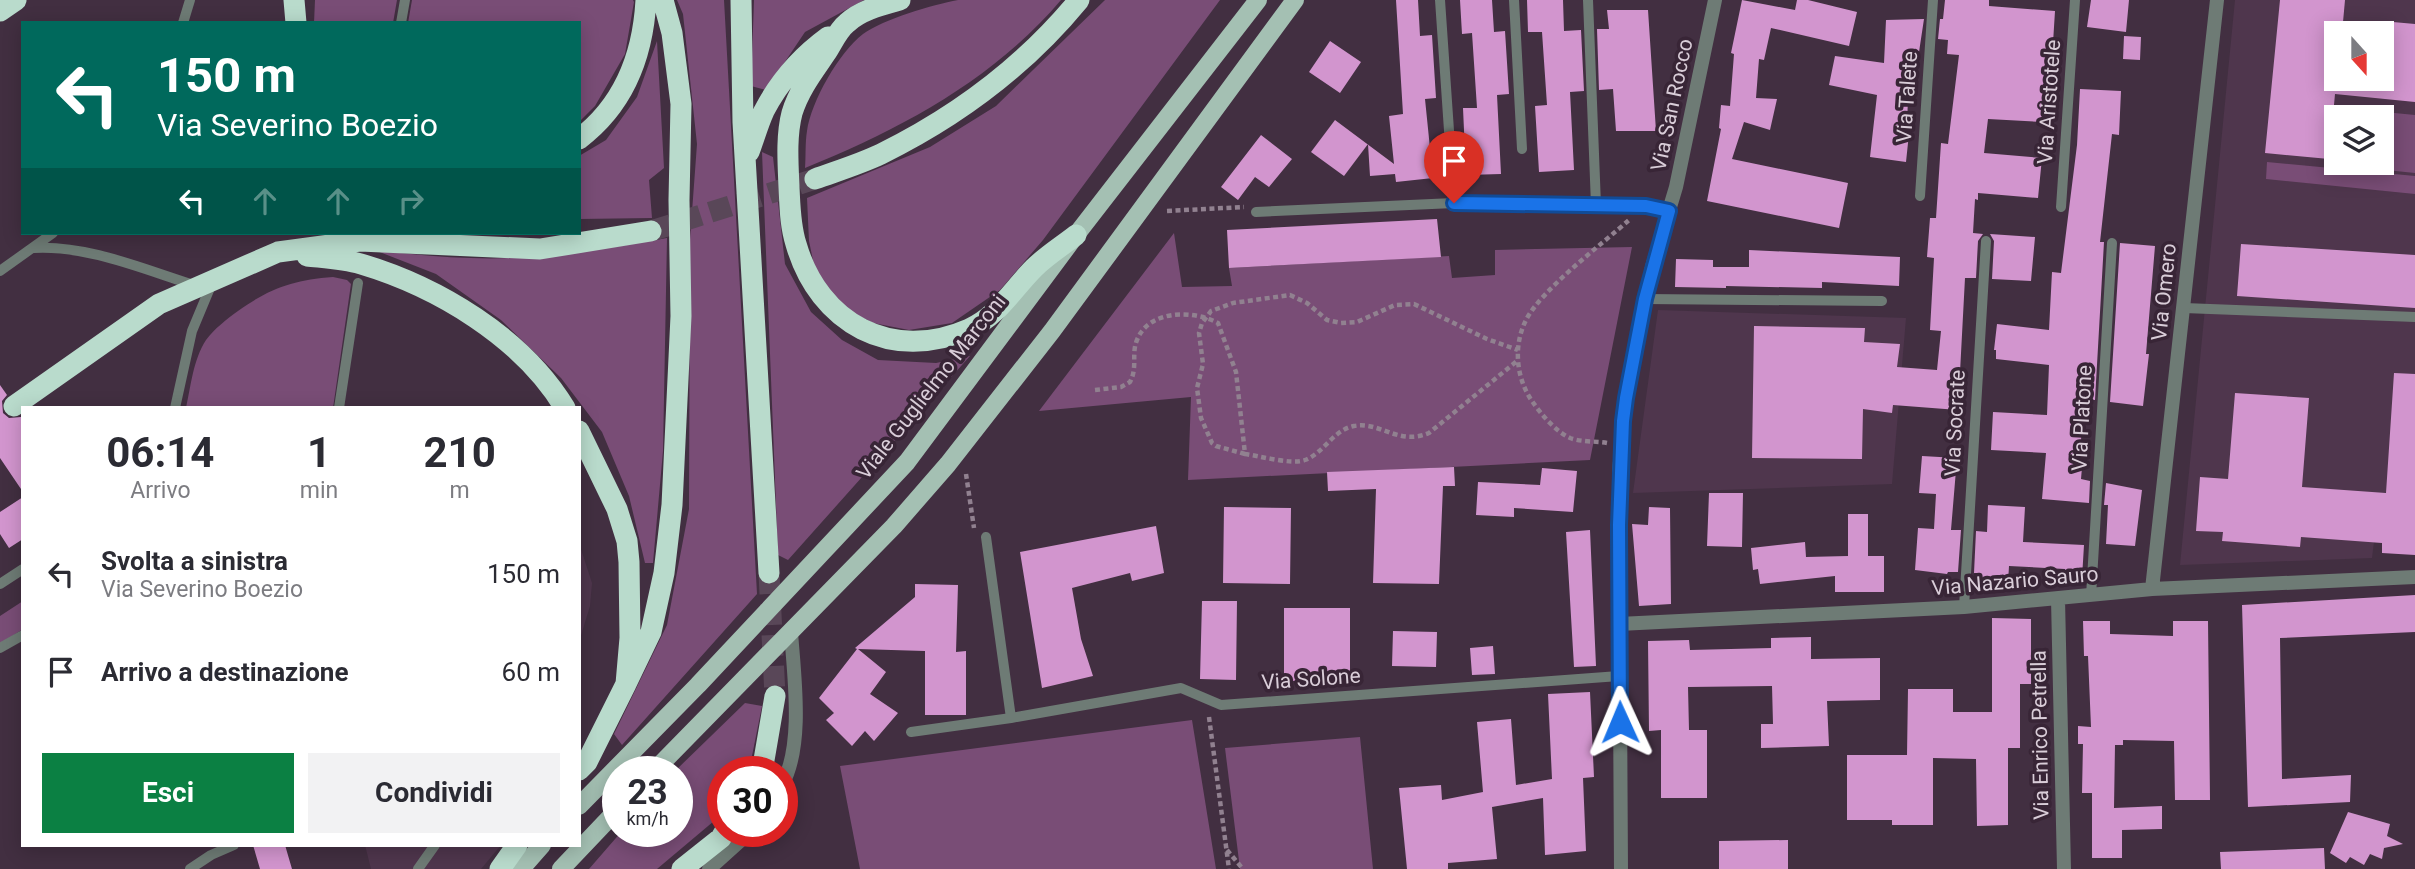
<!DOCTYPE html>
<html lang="it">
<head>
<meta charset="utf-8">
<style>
  body { margin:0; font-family:Roboto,sans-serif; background:#f2f2f3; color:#2b2b33; height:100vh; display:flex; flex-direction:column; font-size:26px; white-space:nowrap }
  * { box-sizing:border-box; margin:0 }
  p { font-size:23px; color:#7c7c81 }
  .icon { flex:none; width:38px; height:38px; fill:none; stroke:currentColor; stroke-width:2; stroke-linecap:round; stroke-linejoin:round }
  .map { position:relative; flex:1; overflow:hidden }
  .side { position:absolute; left:21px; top:406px; width:560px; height:441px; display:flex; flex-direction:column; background:#fff; border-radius:0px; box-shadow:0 4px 18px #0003 }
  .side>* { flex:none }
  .guide { position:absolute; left:21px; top:21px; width:560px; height:214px; border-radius:0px; box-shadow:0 4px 18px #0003; background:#00695c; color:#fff; overflow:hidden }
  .needle { width:46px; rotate:159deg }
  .controls { position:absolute; left:2324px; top:21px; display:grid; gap:14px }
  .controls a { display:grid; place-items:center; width:70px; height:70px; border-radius:0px; background:#fff; box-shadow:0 4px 18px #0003; font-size:35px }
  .speed { position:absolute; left:602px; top:756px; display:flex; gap:14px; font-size:35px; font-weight:700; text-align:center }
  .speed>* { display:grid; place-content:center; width:91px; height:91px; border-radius:50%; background:#fff; box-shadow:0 4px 18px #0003; line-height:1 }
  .speed small { font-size:18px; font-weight:400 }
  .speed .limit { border:10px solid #d22; background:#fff; color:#111 }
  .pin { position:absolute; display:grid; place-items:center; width:60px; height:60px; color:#fff; margin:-72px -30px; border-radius:50% 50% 50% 0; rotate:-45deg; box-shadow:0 0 7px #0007 }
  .pin .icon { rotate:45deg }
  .me { position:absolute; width:77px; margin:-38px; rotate:359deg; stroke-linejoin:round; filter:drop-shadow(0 0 5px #0008) }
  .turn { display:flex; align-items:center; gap:24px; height:147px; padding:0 21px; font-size:32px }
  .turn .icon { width:91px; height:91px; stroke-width:2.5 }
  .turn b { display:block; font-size:49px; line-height:60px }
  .lanes { display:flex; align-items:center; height:66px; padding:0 21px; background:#0003; justify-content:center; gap:35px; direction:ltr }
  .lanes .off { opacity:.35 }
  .eta { display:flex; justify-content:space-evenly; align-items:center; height:119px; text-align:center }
  .eta b { font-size:42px; font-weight:700; line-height:49px }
  .action { display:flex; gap:14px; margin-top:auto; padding:14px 21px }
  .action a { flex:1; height:80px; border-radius:0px; background:#0b8043; color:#fff; font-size:28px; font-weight:700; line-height:80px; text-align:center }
  .action a+a { background:#f2f2f3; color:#2b2b33 }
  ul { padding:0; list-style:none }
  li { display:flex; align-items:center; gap:21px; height:98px; padding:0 21px }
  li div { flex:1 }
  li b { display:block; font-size:26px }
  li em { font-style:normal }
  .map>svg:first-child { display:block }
  .built { fill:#4f364d; fill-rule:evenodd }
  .green { fill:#794d76 }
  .building { fill:#d295ce }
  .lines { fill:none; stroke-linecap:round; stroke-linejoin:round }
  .highway-tunnel { stroke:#594758; stroke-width:21; stroke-dasharray:21 10; stroke-linecap:butt }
  .path { stroke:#918190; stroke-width:4.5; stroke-dasharray:5 3.5; stroke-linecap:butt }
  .lane { stroke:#6e7b75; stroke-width:10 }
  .street { stroke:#6e7b75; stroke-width:14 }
  .primary { stroke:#a4c0b3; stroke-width:18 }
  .highway { stroke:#b9dbcc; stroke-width:21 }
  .route-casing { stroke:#114b97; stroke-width:18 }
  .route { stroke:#1a73e8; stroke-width:12 }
  .labels { text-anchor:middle; stroke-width:7; stroke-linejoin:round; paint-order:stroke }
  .street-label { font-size:21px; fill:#d9cdd8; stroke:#382536 }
</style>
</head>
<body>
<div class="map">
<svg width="2415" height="869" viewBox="0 0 2415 869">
  <rect width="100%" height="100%" fill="#422f41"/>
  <path class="built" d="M2235 0H2415V491L2380 493 2372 558 2180 565ZM2336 33H2382V79H2336ZM2336 117H2382V163H2336Z
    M1658 310 1906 318 1892 484 1633 493Z
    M579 543 592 583 590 606 579 642Z
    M365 845H501L481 869H371Z"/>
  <path class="green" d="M315 0H397L393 23H314Z
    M412 0H633L634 2 625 54 595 106 579 122V23H408Z
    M677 0H724L757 594 622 745 614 734 667 625 689 509 690 239 697 144 683 14Z
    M754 0H864L805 32 766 90 751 86Z
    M958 0H1061C993 80 901 129 805 168 806 156 805 143 807 131 811 102 839 52 863 34 884 19 932 5 958 0Z
    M1105 0H1220L1043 240 1000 290 952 323 909 330 873 323 832 302 815 270 809 241 807 198 930 147 996 106Z
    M657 41 664 168 649 180 652 218 579 219V156L606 140 637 97Z
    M2343 108 2415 115V173L2337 165 2338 163H2382V117H2342Z
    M762 152 773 157 785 264 811 312 842 340 878 360 936 363 970 356 788 560 778 555Z
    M2267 162 2415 176V194L2266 179Z
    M1174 233 1182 287 1232 286 1229 268 1449 256 1452 278 1495 275V250L1632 247 1590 460 1188 480 1191 397 1039 411Z
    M667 238 663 451 653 563H645L629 496 602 432 561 378 501 320 436 274 377 251C422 255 467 260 512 258 564 256 615 247 667 238Z
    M333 277 347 280 351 284 333 408H186C191 386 193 360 206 340 214 329 227 319 238 311 270 288 294 280 333 277Z
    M23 601V629L0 644V616Z
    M745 703 762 706 749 771 723 772V809L714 821 657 869H589L622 831H677V772H674Z
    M1192 720 1216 869H860L840 766Z
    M1360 737 1373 869H1240L1225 748Z"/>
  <path class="building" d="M1396 0H1418L1420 36 1432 35 1436 98 1425 99 1433 178 1396 182 1395 174 1370 176 1368 144 1344 176 1311 152 1335 120 1394 164 1389 116 1403 114Z
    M1460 0H1492L1494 32 1505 31 1509 94 1497 95 1501 174 1466 175 1463 108H1477L1472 33 1462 34Z
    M1527 0H1563L1564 31 1581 30 1584 91 1570 92 1574 170 1539 172 1535 106 1547 105 1542 32H1528Z
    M1742 0 1795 10 1797 0H1808L1857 12 1849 46 1771 28 1764 60 1759 59 1756 98 1777 99 1770 130 1744 122 1732 159 1848 183 1839 228 1707 201 1721 129 1719 128 1721 105 1730 106 1734 54 1731 53Z
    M1945 0H1989V6L2055 11 2052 59 2047 58 2043 122 1988 119 1984 153 2042 158 2038 198 1978 193V200L1975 199 1973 233 1983 234 1978 241 1976 278H1965L1958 410 1893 405 1892 413 1863 409 1862 459 1752 458 1754 326 1865 328 1864 342 1900 344 1897 367 1937 370 1941 331 1930 330 1934 258 1927 257 1930 218H1936L1941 143 1948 144 1959 55 1947 54 1948 40 1938 39 1940 19H1943Z
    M2091 0H2129L2126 32 2087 27Z
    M2280 0H2345L2342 33H2336V79H2382V21L2415 24V102L2335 94 2329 159 2265 153Z
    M1607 10H1648L1656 131H1616L1613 89 1599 90 1597 29H1609Z
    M1924 19 1919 52 1910 51 1907 123 1910 124 1906 162 1870 157 1877 95 1829 85 1835 56 1884 63 1886 20Z
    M2124 36 2141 37 2140 60 2123 59Z
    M1330 41 1361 62 1340 93 1309 72Z
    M2080 89 2121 91 2119 135 2112 134 2100 242H2104L2095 400 2082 399 2081 443 2084 444 2081 479 2090 481 2089 503 2042 499 2046 453 1991 450 1993 412 2047 415 2049 365 1996 359V350H1994L1997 324 2049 330 2052 272 2061 273 2077 145Z
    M1261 135 1292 159 1269 187 1255 177 1238 200 1221 187Z
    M1437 219 1441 257 1229 268 1227 230Z
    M1990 234 2035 237 2031 281 1992 279 1994 241Z
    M2120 243 2155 246 2146 354H2149L2143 406 2110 402Z
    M2241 244 2415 255V308L2237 296Z
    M1749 250 1900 257 1899 286 1822 282V288L1726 286V288L1675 287 1676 259 1713 260V267H1749Z
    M2394 373 2415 374V555L2382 553V543L2301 537 2300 547 2222 541 2223 532 2196 531 2200 477 2228 479 2235 393 2309 398 2302 487 2386 493Z
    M0 385 7 395 2 401 3 413 9 418 21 417 23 419V492L0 458Z
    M1922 456 1957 458 1951 530H1961L1958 572H1948L1947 574 1915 570 1918 528 1934 529 1936 494 1919 493Z
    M1454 467 1455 486H1443L1439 584 1373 583 1376 489 1328 491 1327 472Z
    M1542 468 1577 471 1573 512 1514 508V517L1476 515 1478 482 1540 485Z
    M2106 483 2142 490 2135 546 2106 544 2108 505H2104Z
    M1709 493H1743L1742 547 1707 546Z
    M23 497V539L9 548 0 534V512Z
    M1988 505 2025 507 2023 542 2084 545 2082 578 2065 577V569L2009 566 2008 583 1978 581 1979 573H1974L1976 531 1987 532Z
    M1224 507 1291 508 1290 584 1223 583Z
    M1649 507 1670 508 1671 604 1639 606 1632 524 1648 525Z
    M1848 514H1868V556H1884V592H1835V576L1760 584 1758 569 1753 570 1751 548 1805 542 1806 557 1848 556Z
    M1156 526 1164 573 1132 581 1130 573 1072 588 1081 639 1093 676 1042 688 1020 552Z
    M1590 530 1596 666 1574 667 1566 532Z
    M915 584 958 585 956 652 966 651V715H925V651L858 649 886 672 870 694 898 713 874 741 865 731 852 746 826 720 834 713 819 698 857 649 855 648 915 597Z
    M2415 595V632L2280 638 2282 779 2351 775 2350 802 2248 807 2242 605Z
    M1202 601H1237L1236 680 1200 679Z
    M1284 608H1350V681H1284Z
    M1992 618 2031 619V684H2020V748H2008V825L1977 826 1976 759 1933 758V825H1892V820H1847V755H1907L1908 689H1953V712H1992Z
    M2083 621H2110V634L2173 636V621H2208L2210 800H2175L2174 741 2123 740V745H2115L2114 808 2162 806V829L2122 830V858H2092V793H2082L2083 744H2078V726L2091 727 2088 656H2084Z
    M1393 631 1437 632 1436 667 1392 666Z
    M1811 637V659L1880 658V700L1827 701 1829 746 1761 748V724H1773L1772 686 1688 687 1689 730H1707V798H1661V730L1649 731 1648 641 1689 640 1690 650 1771 648V638Z
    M1493 646 1495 674 1472 675 1470 648Z
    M1590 692 1594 777 1583 778 1586 851 1545 855 1543 798 1492 807 1497 859 1448 863V869H1407L1399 788 1441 785 1442 800 1483 792 1477 722 1511 719 1516 785 1552 779 1548 694Z
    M2348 812 2390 824 2387 836 2403 844 2384 848 2382 859 2370 854 2364 865 2350 857 2346 863 2330 853Z
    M1788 840V869H1719V841Z
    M253 845H285L292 869H260Z
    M2324 848 2325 869H2221L2220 852Z"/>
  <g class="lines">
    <path class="highway-tunnel" d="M651 231 815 179
      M769 573 775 696"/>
    <path class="path" d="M1167 211 1244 207
      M1095 390 1121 387 1130 382C1138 367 1131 354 1137 340 1149 309 1194 310 1218 323L1236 372 1245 454C1260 456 1291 465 1305 460 1324 453 1333 430 1354 426 1380 421 1398 446 1429 433L1517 361
      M1607 443C1596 441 1580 442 1570 438 1555 431 1541 414 1532 401 1516 378 1513 346 1526 320 1542 289 1601 245 1629 220
      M1245 454 1216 446 1212 443 1201 418 1197 388 1203 364 1199 333 1202 323 1211 311 1233 303 1290 295 1307 303 1327 320 1341 323 1357 322 1395 305 1414 304 1487 339 1518 350
      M966 474 974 528
      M1209 717 1229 869
      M1227 850 1243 869"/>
    <path class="lane" d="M1440 0 1454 203
      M1514 0 1522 149
      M1588 0 1596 205
      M183 23 190 0
      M401 23 405 0
      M1920 196 1933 0
      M2061 207 2075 0
      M1256 212 1454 203 1646 206 1669 211
      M34 248C89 245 145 270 197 286
      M0 271 53 233
      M1645 299 1882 301
      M2184 308 2415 317
      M175 408 192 331 212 283
      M339 408 358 283
      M986 537 1011 718
      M0 584 23 569
      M2091 596 2112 243
      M1964 607 1986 241
      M0 648 23 635
      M911 732 1011 718 1181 688 1221 705 1619 676
      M190 869 211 855 234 845
      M418 869 435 845"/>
    <path class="street" d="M2152 589 2217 0
      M2058 599 2064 869
      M1619 624 1964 607 2152 589 2415 577
      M782 785C804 745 794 676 791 632
      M709 869 751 831
      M1621 869 1619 525V472L1626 398 1652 267 1676 187 1715 0"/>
    <path class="primary" d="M653 772 894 526 948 464 1052 331 1295 0
      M579 806 698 685 907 462 1076 235 1258 0
      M521 869 542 845
      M561 869 618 809"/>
    <path class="highway" d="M294 0 296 23
      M741 0 743 122 769 573
      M900 0C882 5 861 10 847 23 838 30 832 44 826 53 813 72 799 90 792 113 786 136 788 163 789 187 790 206 790 225 796 244 819 324 892 363 969 329 998 316 1012 290 1034 268 1046 256 1062 246 1076 235
      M0 11 16 0
      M579 139C624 105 643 55 646 0
      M749 152C754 139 758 124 764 111 779 82 802 56 828 37
      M815 179C837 171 860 164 881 154 958 116 1024 67 1079 0
      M307 256C325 258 344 259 361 264 438 287 522 337 565 408
      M14 406 159 304 278 252 360 241 540 249 651 231
      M579 431 617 509 627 541 629 562 630 638 626 684 587 762 579 770
      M626 684 651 632 664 573 672 505 681 316 679 200 681 104 672 33 663 0
      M759 772 764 760 775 696
      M500 869 517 845
      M682 869 721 838 725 831"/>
  </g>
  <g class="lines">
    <defs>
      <path id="route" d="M1454 203 1646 206 1669 211 1645 299 1626 398 1623 421 1619 525 1620 722"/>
    </defs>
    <use href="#route" class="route-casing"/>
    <use href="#route" class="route"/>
  </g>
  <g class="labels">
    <g class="street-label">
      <text transform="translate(1907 97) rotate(-86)" y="7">Via Talete</text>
      <text transform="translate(2049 102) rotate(-86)" y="7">Via Aristotele</text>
      <text transform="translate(1672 105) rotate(-78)" y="7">Via San Rocco</text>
      <text transform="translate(2164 292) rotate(-84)" y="7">Via Omero</text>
      <text transform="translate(931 387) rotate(-52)" y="7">Viale Guglielmo Marconi</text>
      <text transform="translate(2082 418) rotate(-87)" y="7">Via Platone</text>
      <text transform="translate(1955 423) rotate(-87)" y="7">Via Socrate</text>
      <text transform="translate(2015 581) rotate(-5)" y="7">Via Nazario Sauro</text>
      <text transform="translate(1311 679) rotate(-4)" y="7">Via Solone</text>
      <text transform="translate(2040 735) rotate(-91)" y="7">Via Enrico Petrella</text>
    </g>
  </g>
</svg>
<div class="controls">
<a><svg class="needle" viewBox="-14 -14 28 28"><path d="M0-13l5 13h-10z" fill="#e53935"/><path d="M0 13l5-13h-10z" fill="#7c7c81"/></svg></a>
<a><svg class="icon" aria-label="layers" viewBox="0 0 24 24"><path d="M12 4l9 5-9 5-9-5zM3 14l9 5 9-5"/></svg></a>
</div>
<div class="speed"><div>23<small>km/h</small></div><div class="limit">30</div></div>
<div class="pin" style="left:1454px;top:203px;background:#d93025"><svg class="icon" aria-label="arrive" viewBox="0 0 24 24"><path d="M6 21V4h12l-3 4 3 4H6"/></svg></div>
<svg class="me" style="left:1620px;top:722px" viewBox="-20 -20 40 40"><path d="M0-17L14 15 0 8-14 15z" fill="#1a73e8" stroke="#fff" stroke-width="4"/></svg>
<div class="guide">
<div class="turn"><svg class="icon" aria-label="left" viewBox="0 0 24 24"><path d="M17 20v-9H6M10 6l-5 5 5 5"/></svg><div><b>150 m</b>Via Severino Boezio</div></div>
<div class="lanes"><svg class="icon" aria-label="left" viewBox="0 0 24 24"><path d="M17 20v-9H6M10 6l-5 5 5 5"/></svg><svg class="icon off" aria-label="ahead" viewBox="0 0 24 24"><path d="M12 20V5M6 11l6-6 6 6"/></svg><svg class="icon off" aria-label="ahead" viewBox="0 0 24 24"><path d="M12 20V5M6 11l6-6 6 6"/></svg><svg class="icon off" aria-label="right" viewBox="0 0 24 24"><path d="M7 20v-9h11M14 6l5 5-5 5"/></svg></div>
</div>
<section class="side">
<div class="eta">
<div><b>06:14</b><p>Arrivo</p></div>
<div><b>1</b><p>min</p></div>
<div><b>210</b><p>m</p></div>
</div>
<ul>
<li><svg class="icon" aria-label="left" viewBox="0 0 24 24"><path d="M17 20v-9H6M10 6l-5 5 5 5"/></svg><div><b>Svolta a sinistra</b><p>Via Severino Boezio</p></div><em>150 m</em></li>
<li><svg class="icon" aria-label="arrive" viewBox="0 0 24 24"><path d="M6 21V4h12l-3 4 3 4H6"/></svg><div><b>Arrivo a destinazione</b></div><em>60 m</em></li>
</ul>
<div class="action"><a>Esci</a><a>Condividi</a></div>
</section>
</div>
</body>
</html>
